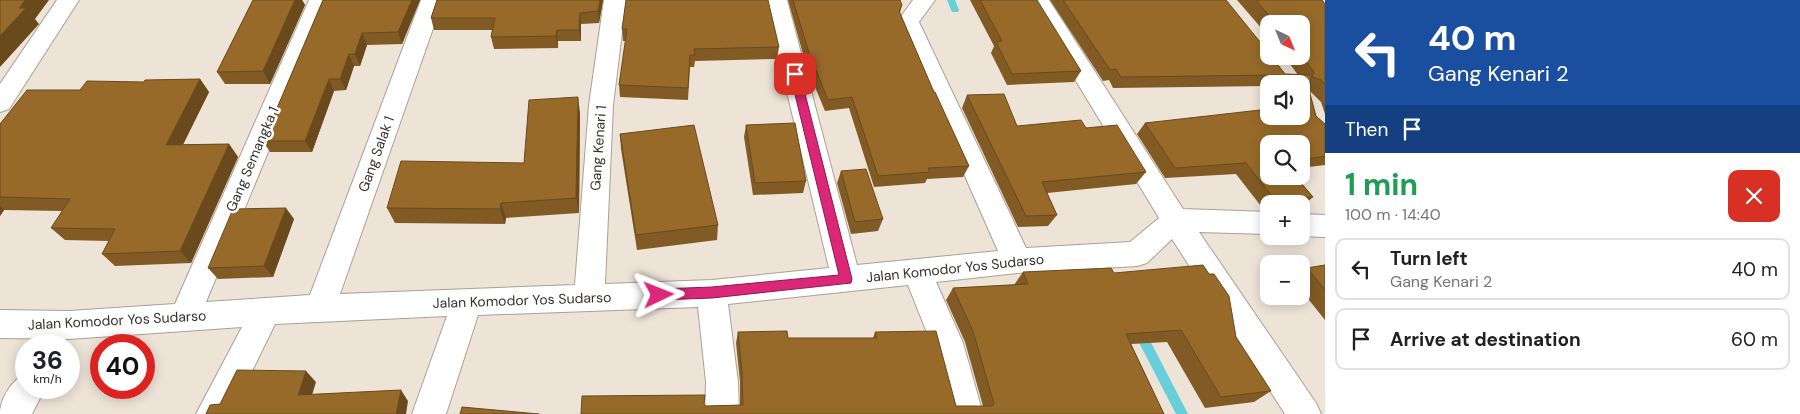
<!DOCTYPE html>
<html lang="en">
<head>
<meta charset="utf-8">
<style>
  body { margin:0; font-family:"DM Sans",sans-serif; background:#f2f2f2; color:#202124; height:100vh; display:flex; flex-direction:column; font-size:19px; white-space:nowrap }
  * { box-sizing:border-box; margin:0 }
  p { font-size:16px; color:#757577 }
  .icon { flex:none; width:28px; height:28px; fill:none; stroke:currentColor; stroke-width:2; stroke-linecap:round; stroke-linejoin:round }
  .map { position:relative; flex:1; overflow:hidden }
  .side { display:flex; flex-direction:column; background:#fff; width:475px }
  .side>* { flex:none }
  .hud { background:#1a4fa0; color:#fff; overflow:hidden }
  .needle { width:32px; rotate:137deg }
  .controls { position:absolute; left:1260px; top:15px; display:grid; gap:10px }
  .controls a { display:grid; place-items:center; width:50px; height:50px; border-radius:10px; background:#fff; box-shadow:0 2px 12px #0003; font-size:25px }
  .speed { position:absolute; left:15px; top:334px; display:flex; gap:10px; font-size:25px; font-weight:700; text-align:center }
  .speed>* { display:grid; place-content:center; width:65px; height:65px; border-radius:50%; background:#fff; box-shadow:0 2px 12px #0003; line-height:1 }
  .speed small { font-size:12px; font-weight:400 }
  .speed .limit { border:8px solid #d22; background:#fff; color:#111 }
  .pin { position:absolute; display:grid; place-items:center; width:42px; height:42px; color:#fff; margin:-21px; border-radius:10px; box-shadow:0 2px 8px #0006 }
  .me { position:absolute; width:55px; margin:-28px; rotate:88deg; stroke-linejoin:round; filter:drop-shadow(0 0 4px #0008) }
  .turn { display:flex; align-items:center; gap:18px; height:105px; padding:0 20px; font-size:22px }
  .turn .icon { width:65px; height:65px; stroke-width:2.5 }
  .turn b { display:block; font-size:35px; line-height:42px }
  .then { display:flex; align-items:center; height:48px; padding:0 20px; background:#0003; gap:10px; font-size:19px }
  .round { display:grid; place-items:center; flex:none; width:52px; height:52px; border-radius:10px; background:#f2f2f2 }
  .overview { display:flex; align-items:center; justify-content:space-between; height:85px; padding:0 20px }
  h1 { font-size:30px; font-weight:700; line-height:38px; color:#1e9e55 }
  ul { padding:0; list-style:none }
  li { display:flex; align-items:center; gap:15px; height:62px; margin:0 10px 8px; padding:0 10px; border:2px solid #e0e0e0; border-radius:10px }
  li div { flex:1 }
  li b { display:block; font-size:19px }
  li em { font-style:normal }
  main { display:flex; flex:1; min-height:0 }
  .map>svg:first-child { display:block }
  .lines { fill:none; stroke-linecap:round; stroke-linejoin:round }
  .stream { fill:#66cfdb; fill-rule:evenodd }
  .minor-casing { stroke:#aaa094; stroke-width:2 }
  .minor { fill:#fff; fill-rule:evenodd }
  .wall { fill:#825b24 }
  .shaded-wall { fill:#6a4a1d }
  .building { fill:#976a2a; stroke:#6a4a1d }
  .route { fill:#db2777; stroke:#8e194d }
  .labels { text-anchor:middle; stroke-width:5; stroke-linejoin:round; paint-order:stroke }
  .street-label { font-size:14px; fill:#35312d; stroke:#fff }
</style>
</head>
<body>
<main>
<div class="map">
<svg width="1325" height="414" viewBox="0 0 1325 414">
  <rect width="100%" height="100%" fill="#eee3d7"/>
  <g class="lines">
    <path class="stream" d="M947 0H955L959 10 958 12H952Z
      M1139 326 1143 327 1188 414H1176L1133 331 1135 327Z"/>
    <defs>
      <path id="minor" d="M57 0H79L9 109 0 112V84Z
        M309 0H331L206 302 310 295 421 0H443L340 294 575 285 589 105 604 0H626L613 105 605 284 712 280 829 268 765 0H787L857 265 998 251 897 22 913 0H935L919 22 1026 248 1130 242 1159 218 1027 0H1049L1183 209 1269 212V234L1199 232 1316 403 1321 414H1285L1172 239 1147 263 1137 266 1017 273 936 282 963 343 983 414H949L931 343 908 285 728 304 738 382 739 414H705L706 382 698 307 478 315 446 414H412L447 316 275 324 231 414H196L242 327 69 339 0 338V310L69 311 175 304Z
        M1301 214 1325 215V237L1301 236Z
        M26 374V388H45L32 414H0C0 399 12 379 26 374Z"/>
    </defs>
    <use href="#minor" class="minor-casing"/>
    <use href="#minor" class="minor"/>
  </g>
  <path class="wall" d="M253 0H302L305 5 270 84H225L217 72Z
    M323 0H420L402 44 367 45 360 66H354L346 90 334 91 312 152H270L263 141Z
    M437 0H603L599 23 581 24V41H558V48L494 49 491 37 492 30H434L431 18Z
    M626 0 779 47 777 59 695 61 694 67H690L688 100 620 97 619 85 626 41H623L622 29Z
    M788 0H900L902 5 900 13 934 92 969 166 963 177 927 179 925 183 874 187 849 108 825 111 806 65Z
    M970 0H1037L1081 71 1074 82 1007 85 991 53 994 46Z
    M1050 0H1226L1285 74 1298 75 1284 56H1301V24H1269V37L1237 0H1322L1325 4V114L1321 102 1310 91V94L1316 116 1325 124V165L1301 168V144H1269L1313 197 1301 208V204H1269V210H1264L1236 174 1165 178 1137 134 1145 123 1301 116 1281 84H1269V86L1113 88 1109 80 1103 81Z
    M200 79 209 92 183 145 229 144 238 157 191 263 115 266 102 254 109 241 65 240 51 228 63 211 4 210 0 216V124L80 90 144 82Z
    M967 95 1017 126 1086 128 1146 172 1136 184 1047 193 1057 215 1048 226 1018 227 962 108Z
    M580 113 579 213 506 218 505 224 395 223 387 208 524 163Z
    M746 125 806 181 803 193 753 195 744 137Z
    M620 134 718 225 717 240 637 250 621 149Z
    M841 171 883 219 878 231 851 234 837 183Z
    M294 219 273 277 218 279 208 268Z
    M1325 265V320L1301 290V272L1307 268Z
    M1023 272 1114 273 1236 337 1271 391 1254 402 1205 408 1167 342 1131 344 1164 414H581L704 404 706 406 740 405V382L736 343 738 332 788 338H873L875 332 956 406H983L965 342 946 300 953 288 1014 285Z"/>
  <path class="shaded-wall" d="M25 0H49L35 19 39 24 0 67V36Z
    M295 0H302L305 5 270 84 263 71Z
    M412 0H420L402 44 398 32Z
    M600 0H603L599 23 598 11Z
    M580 13 581 24V41L579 30Z
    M557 30 558 41V48L556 36Z
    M362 33 367 45 360 66 355 54Z
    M349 54 354 66 346 90 340 79Z
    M200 79 209 92 176 158 166 145Z
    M329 79 334 91 312 152 305 141Z
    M578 97 580 113 579 213 576 198Z
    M229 144 238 157 191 263 180 251Z
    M501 203 506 218 505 224 500 209Z
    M0 206 4 210 0 216Z
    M286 208 294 219 273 277 264 266Z
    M306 371 316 382 309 405 298 395Z
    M401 390 408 401 406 414H396Z"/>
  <path class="building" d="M0 0H25L19 8H26L0 36Z
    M253 0H295L263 71 217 72Z
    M323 0H412L398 32 362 33 355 54H349L340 79H329L305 141H263Z
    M437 0H600L598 11 580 13 579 30H557L556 36 491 37 495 18H431Z
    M626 0H768L779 47 694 49 695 55H690L688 88 619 85 627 29H622Z
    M793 0H900L902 5 899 11 934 92H935L969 166 928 168 930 172 878 176 852 97 828 100 809 53Z
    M980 0H1037L1081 71 1012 74 996 42 1002 41Z
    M1063 0H1226L1269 53V56H1271L1285 74 1313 75 1314 72 1301 55V24H1276L1256 0H1322L1325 4V84L1321 80 1311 76 1310 94 1316 116 1325 124V156L1301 160V144H1269V176H1295L1313 197 1275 200 1246 163 1175 168 1145 123 1269 109V116H1301V84H1281L1280 75 1121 77 1116 69 1110 70Z
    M200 79 166 145 229 144 180 251 102 254 115 229 51 228 70 199 0 197V124L27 90H80L87 81 144 82 145 80Z
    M1004 94 1017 126 1081 120 1086 128 1117 125 1146 172 1042 182 1057 215 1026 216 967 95Z
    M578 97 576 198 501 203 500 209 387 208 401 161 524 163 529 100Z
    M795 123 806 181 755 183 746 125Z
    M694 125 718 225 636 235 620 134Z
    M866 169 883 219 855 222 841 171Z
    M286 208 264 266 208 268 233 209Z
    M1203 265 1209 274H1214L1229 296 1236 337 1271 391 1221 397 1181 330 1126 334 1164 414H581L582 396 705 395 704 404 706 406 743 405 742 371 738 332 787 331 788 338H877L875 332 936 331 956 406H992L994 404 973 331 953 288 1028 284 1023 272 1111 268 1114 273Z
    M1325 265V290L1307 268Z
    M237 370 306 371 298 395 401 390 396 414H206L210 405 220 404Z
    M462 407 539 414H460Z"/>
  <path class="route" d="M795 71 800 74 852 279 851 283 712 298 659 300 655 298 653 295 655 291 659 289 712 287 839 275 790 74Z"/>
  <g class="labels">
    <g class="street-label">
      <text transform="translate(598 148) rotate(-86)" y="5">Gang Kenari 1</text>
      <text transform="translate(376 154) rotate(-70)" y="5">Gang Salak 1</text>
      <text transform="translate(252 159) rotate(-67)" y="5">Gang Semangka 1</text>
      <text transform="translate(955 268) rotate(-6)" y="5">Jalan Komodor Yos Sudarso</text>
      <text transform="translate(522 300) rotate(-2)" y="5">Jalan Komodor Yos Sudarso</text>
      <text transform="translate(117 320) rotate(-3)" y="5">Jalan Komodor Yos Sudarso</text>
    </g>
  </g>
</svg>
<div class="controls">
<a><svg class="needle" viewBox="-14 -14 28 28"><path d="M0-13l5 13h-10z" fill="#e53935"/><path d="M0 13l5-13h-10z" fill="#757577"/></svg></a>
<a><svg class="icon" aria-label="sound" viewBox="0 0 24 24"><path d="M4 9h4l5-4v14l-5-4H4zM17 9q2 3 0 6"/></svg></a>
<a><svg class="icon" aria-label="search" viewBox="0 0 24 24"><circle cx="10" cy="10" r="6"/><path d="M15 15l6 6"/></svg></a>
<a>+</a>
<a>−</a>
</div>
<div class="speed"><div>36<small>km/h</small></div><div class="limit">40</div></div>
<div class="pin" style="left:795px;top:74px;background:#d93025"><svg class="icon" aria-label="arrive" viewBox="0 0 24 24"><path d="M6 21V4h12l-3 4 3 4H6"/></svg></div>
<svg class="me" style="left:659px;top:295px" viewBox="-20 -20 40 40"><path d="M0-17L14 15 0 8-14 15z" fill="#db2777" stroke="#fff" stroke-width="4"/></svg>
</div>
<section class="side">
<div class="hud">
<div class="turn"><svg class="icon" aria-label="left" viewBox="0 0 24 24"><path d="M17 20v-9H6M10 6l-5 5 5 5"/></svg><div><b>40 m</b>Gang Kenari 2</div></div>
<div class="then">Then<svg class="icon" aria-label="arrive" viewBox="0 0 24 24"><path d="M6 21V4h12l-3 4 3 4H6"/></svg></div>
</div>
<div class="overview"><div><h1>1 min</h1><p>100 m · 14:40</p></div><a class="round" style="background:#d93025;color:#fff"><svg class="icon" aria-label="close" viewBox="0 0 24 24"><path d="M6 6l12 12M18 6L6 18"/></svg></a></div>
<ul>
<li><svg class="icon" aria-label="left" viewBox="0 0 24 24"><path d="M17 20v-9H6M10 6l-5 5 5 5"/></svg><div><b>Turn left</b><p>Gang Kenari 2</p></div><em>40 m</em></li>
<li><svg class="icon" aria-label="arrive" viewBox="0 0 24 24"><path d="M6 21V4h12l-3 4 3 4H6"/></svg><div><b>Arrive at destination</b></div><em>60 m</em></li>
</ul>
</section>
</main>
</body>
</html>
